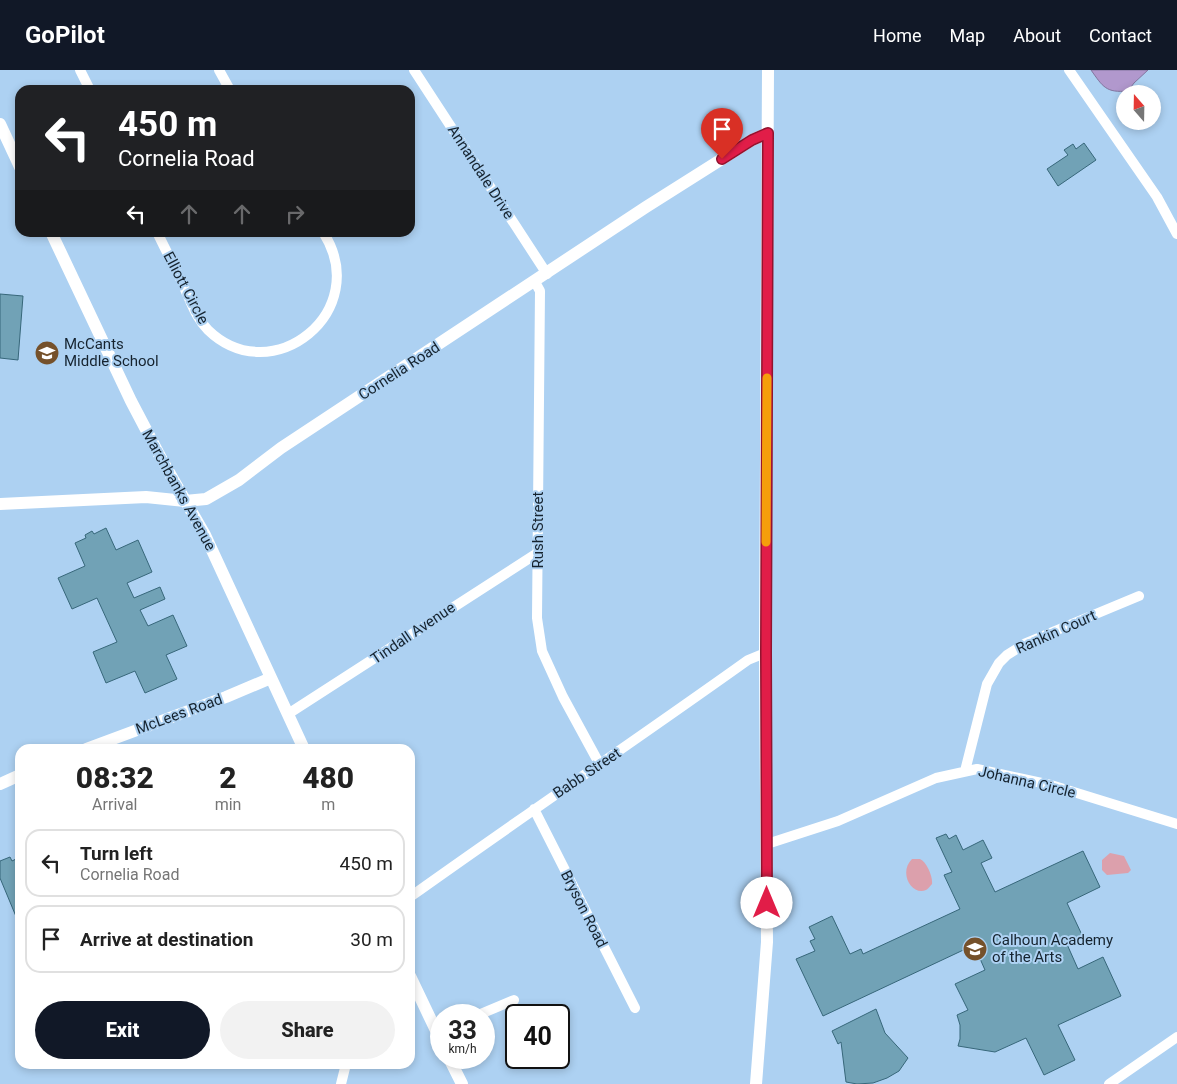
<!DOCTYPE html>
<html lang="en">
<head>
<meta charset="utf-8">
<style>
  body { margin:0; font-family:Roboto,sans-serif; background:#f2f2f2; color:#222; height:100vh; display:flex; flex-direction:column; font-size:19px; white-space:nowrap }
  * { box-sizing:border-box; margin:0 }
  p { font-size:16px; color:#767676 }
  .icon { flex:none; width:28px; height:28px; fill:none; stroke:currentColor; stroke-width:2; stroke-linecap:round; stroke-linejoin:round }
  .map { position:relative; flex:1; overflow:hidden }
  .side { position:absolute; left:15px; top:674px; width:400px; height:325px; display:flex; flex-direction:column; background:#fff; border-radius:15px; box-shadow:0 2px 8px #0003 }
  .side>* { flex:none }
  .banner { position:absolute; left:15px; top:15px; width:400px; height:152px; border-radius:15px; box-shadow:0 2px 8px #0003; background:#202124; color:#fff; overflow:hidden }
  .needle { width:32px; rotate:340deg }
  .controls { position:absolute; left:1116px; top:15px; display:grid; gap:10px }
  .controls a { display:grid; place-items:center; width:45px; height:45px; border-radius:50%; background:#fff; box-shadow:0 2px 8px #0003; font-size:25px }
  .speed { position:absolute; left:430px; top:934px; display:flex; gap:10px; font-size:25px; font-weight:700; text-align:center }
  .speed>* { display:grid; place-content:center; width:65px; height:65px; border-radius:50%; background:#fff; box-shadow:0 2px 8px #0003; line-height:1 }
  .speed small { font-size:12px; font-weight:400 }
  .speed .limit { border:2px solid #111; border-radius:8px; background:#fff; color:#111 }
  .pin { position:absolute; display:grid; place-items:center; width:42px; height:42px; color:#fff; margin:-51px -21px; border-radius:50% 50% 50% 0; rotate:-45deg; box-shadow:0 0 5px #0007 }
  .pin .icon { rotate:45deg }
  .me { position:absolute; width:55px; margin:-28px; rotate:0deg; stroke-linejoin:round; filter:drop-shadow(0 0 4px #0008) }
  .turn { display:flex; align-items:center; gap:18px; height:105px; padding:0 20px; font-size:22px }
  .turn .icon { width:65px; height:65px; stroke-width:2.5 }
  .turn b { display:block; font-size:35px; line-height:42px }
  .lanes { display:flex; align-items:center; height:48px; padding:0 20px; background:#0003; justify-content:center; gap:25px; direction:ltr }
  .lanes .off { opacity:.35 }
  .eta { display:flex; justify-content:space-evenly; align-items:center; height:85px; text-align:center }
  .eta b { font-size:30px; font-weight:800; line-height:35px }
  .action { display:flex; gap:10px; margin-top:auto; padding:10px 20px }
  .action a { flex:1; height:58px; border-radius:30px; background:#111827; color:#fff; font-size:20px; font-weight:800; line-height:58px; text-align:center }
  .action a+a { background:#f2f2f2; color:#222 }
  ul { padding:0; list-style:none }
  li { display:flex; align-items:center; gap:15px; height:68px; margin:0 10px 8px; padding:0 10px; border:2px solid #e0e0e0; border-radius:15px }
  li div { flex:1 }
  li b { display:block; font-size:19px }
  li em { font-style:normal }
  header { display:flex; align-items:center; gap:30px; box-sizing:border-box; height:70px; padding:0 25px; background:#111827; color:#fff }
  header strong { font-size:24px }
  nav { display:flex; gap:28px; margin-inline-start:auto; font-size:18px }
  .map>svg:first-child { display:block }
  .green { fill:#dca0ac }
  .water { fill:#b198cd; stroke:#82759e }
  .building { fill:#71a2b6; stroke:#37677a }
  .lines { fill:none; stroke-linecap:round; stroke-linejoin:round }
  .minor { stroke:#fff; stroke-width:10 }
  .tertiary { stroke:#fff; stroke-width:12 }
  .route-casing { stroke:#92132f; stroke-width:12 }
  .route { stroke:#e11d48; stroke-width:9 }
  .slow { stroke:#f59e0b; stroke-width:9 }
  .labels { text-anchor:middle; stroke-width:4; stroke-linejoin:round; paint-order:stroke }
  .street-label { font-size:15px; fill:#15232f; stroke:#add1f2 }
  .poi-label { font-size:15px; fill:#15232f; stroke:#add1f2; text-anchor:start }
</style>
</head>
<body>
<header>
<strong>GoPilot</strong>
<nav><a>Home</a><a>Map</a><a>About</a><a>Contact</a></nav>
</header>
<div class="map">
<svg width="1177" height="1014" viewBox="0 0 1177 1014">
  <rect width="100%" height="100%" fill="#add1f2"/>
  <path class="green" d="M1110 783 1124 786 1131 800 1128 803 1107 805 1102 800V790Z
    M912 789C914 789 917 789 920 789 927 792 933 807 932 814 930 816 928 819 926 820 912 826 898 803 912 789Z"/>
  <path class="water" d="M1091 0H1148L1134 13 1128 21C1106 23 1103 17 1091 0Z"/>
  <path class="building" d="M1084 73 1096 90 1058 116 1047 99 1068 85 1064 80 1073 74 1076 79Z
    M0 224 23 226 18 290 0 288Z
    M106 458 116 480 138 470 152 502 127 513 134 528 160 517 165 529 140 540 148 556 173 545 187 576 166 585 177 609 145 623 135 601 106 613 93 582 117 572 97 528 72 539 58 508 85 496 75 473 86 468 85 465 92 461 94 464Z
    M946 764 949 769 956 765 963 780 983 770 992 788 981 793 995 822 1083 781 1100 817 1067 833 1082 865 1066 872 1078 899 1103 887 1121 926 1058 955 1075 990 1044 1005 1026 968 995 982 958 976 960 969V955L957 945 968 940 955 914 985 900 974 875 823 946 796 889 815 881 810 871 815 869 809 857 832 846 850 884 861 879 863 884 960 839 944 805 952 802 936 768Z
    M10 787 12 791 20 787V856L0 808V791Z
    M876 939 885 963 908 988 899 1001 887 1008 873 1013 857 1014 846 1012 841 972 838 974 832 961Z"/>
  <g class="lines">
    <path class="minor" d="M80 0 90 20
      M219 0 230 20
      M414 0 547 204
      M1069 0 1157 127 1177 164
      M157 162C167 183 178 203 187 224 193 237 197 249 208 260 272 322 374 241 323 162
      M535 212 540 221 537 548 542 581 563 627 600 695
      M288 644 539 482
      M965 701 987 614 999 593 1007 585 1026 573 1139 526
      M534 739 635 938
      M767 774 838 751 936 708 977 699 1051 715 1177 754
      M410 827C522 747 636 670 748 590L765 583
      M478 945 514 930
      M341 1014 346 994
      M1109 1014 1177 967"/>
    <path class="tertiary" d="M0 54 20 97
      M51 162 131 331 162 390 205 465 304 679
      M0 434 146 427 185 431 206 429 239 410 281 378 646 137 752 70 768 63
      M86 679 226 627 271 608
      M0 714 20 705
      M410 906 441 971
      M449 988 462 1014
      M756 1014 767 872 765 583 768 0"/>
  </g>
  <g class="lines">
    <defs>
      <path id="route" d="M722 89 752 70 768 63 766 583 767 833"/>
    </defs>
    <use href="#route" class="route-casing"/>
    <use href="#route" class="route"/>
    <path class="slow" d="M766 472 767 308"/>
  </g>
  <defs>
    <symbol id="school-disc" viewBox="-11 -11 22 22"><circle r="9.5" fill="#75512b" stroke="#add1f2"/><path d="M0-5L7-2L0 1L-7-2ZM-4 1L0 2.5L4 1V4Q0 6-4 4Z" fill="#fff"/></symbol>
  </defs>
  <g fill-rule="evenodd">
    <use href="#school-disc" x="33" y="269" width="28" height="28"/>
    <use href="#school-disc" x="961" y="865" width="28" height="28"/>
  </g>
  <g class="labels">
    <g class="street-label">
      <text transform="translate(481 102) rotate(57)" y="5">Annandale Drive</text>
      <text transform="translate(186 218) rotate(62)" y="5">Elliott Circle</text>
      <text transform="translate(399 301) rotate(-33)" y="5">Cornelia Road</text>
      <text transform="translate(179 420) rotate(61)" y="5">Marchbanks Avenue</text>
      <text transform="translate(538 460) rotate(-90)" y="5">Rush Street</text>
      <text transform="translate(1056 562) rotate(-24)" y="5">Rankin Court</text>
      <text transform="translate(413 563) rotate(-34)" y="5">Tindall Avenue</text>
      <text transform="translate(179 644) rotate(-20)" y="5">McLees Road</text>
      <text transform="translate(587 703) rotate(-34)" y="5">Babb Street</text>
      <text transform="translate(1027 712) rotate(13)" y="5">Johanna Circle</text>
      <text transform="translate(584 839) rotate(63)" y="5">Bryson Road</text>
    </g>
    <g class="poi-label">
      <text x="64" y="279">McCants<tspan x="64" dy="17">Middle School</tspan></text>
      <text x="992" y="875">Calhoun Academy<tspan x="992" dy="17">of the Arts</tspan></text>
    </g>
  </g>
</svg>
<div class="controls">
<a><svg class="needle" viewBox="-14 -14 28 28"><path d="M0-13l5 13h-10z" fill="#e53935"/><path d="M0 13l5-13h-10z" fill="#767676"/></svg></a>
</div>
<div class="speed"><div>33<small>km/h</small></div><div class="limit">40</div></div>
<div class="pin" style="left:722px;top:89px;background:#d93025"><svg class="icon" aria-label="arrive" viewBox="0 0 24 24"><path d="M6 21V4h12l-3 4 3 4H6"/></svg></div>
<svg class="me" style="left:767px;top:833px" viewBox="-20 -20 40 40"><circle r="19" fill="#fff"/><path d="M0-13L10 11 0 6-10 11z" fill="#e11d48"/></svg>
<div class="banner">
<div class="turn"><svg class="icon" aria-label="left" viewBox="0 0 24 24"><path d="M17 20v-9H6M10 6l-5 5 5 5"/></svg><div><b>450 m</b>Cornelia Road</div></div>
<div class="lanes"><svg class="icon" aria-label="left" viewBox="0 0 24 24"><path d="M17 20v-9H6M10 6l-5 5 5 5"/></svg><svg class="icon off" aria-label="ahead" viewBox="0 0 24 24"><path d="M12 20V5M6 11l6-6 6 6"/></svg><svg class="icon off" aria-label="ahead" viewBox="0 0 24 24"><path d="M12 20V5M6 11l6-6 6 6"/></svg><svg class="icon off" aria-label="right" viewBox="0 0 24 24"><path d="M7 20v-9h11M14 6l5 5-5 5"/></svg></div>
</div>
<section class="side">
<div class="eta">
<div><b>08:32</b><p>Arrival</p></div>
<div><b>2</b><p>min</p></div>
<div><b>480</b><p>m</p></div>
</div>
<ul>
<li><svg class="icon" aria-label="left" viewBox="0 0 24 24"><path d="M17 20v-9H6M10 6l-5 5 5 5"/></svg><div><b>Turn left</b><p>Cornelia Road</p></div><em>450 m</em></li>
<li><svg class="icon" aria-label="arrive" viewBox="0 0 24 24"><path d="M6 21V4h12l-3 4 3 4H6"/></svg><div><b>Arrive at destination</b></div><em>30 m</em></li>
</ul>
<div class="action"><a>Exit</a><a>Share</a></div>
</section>
</div>
</body>
</html>
